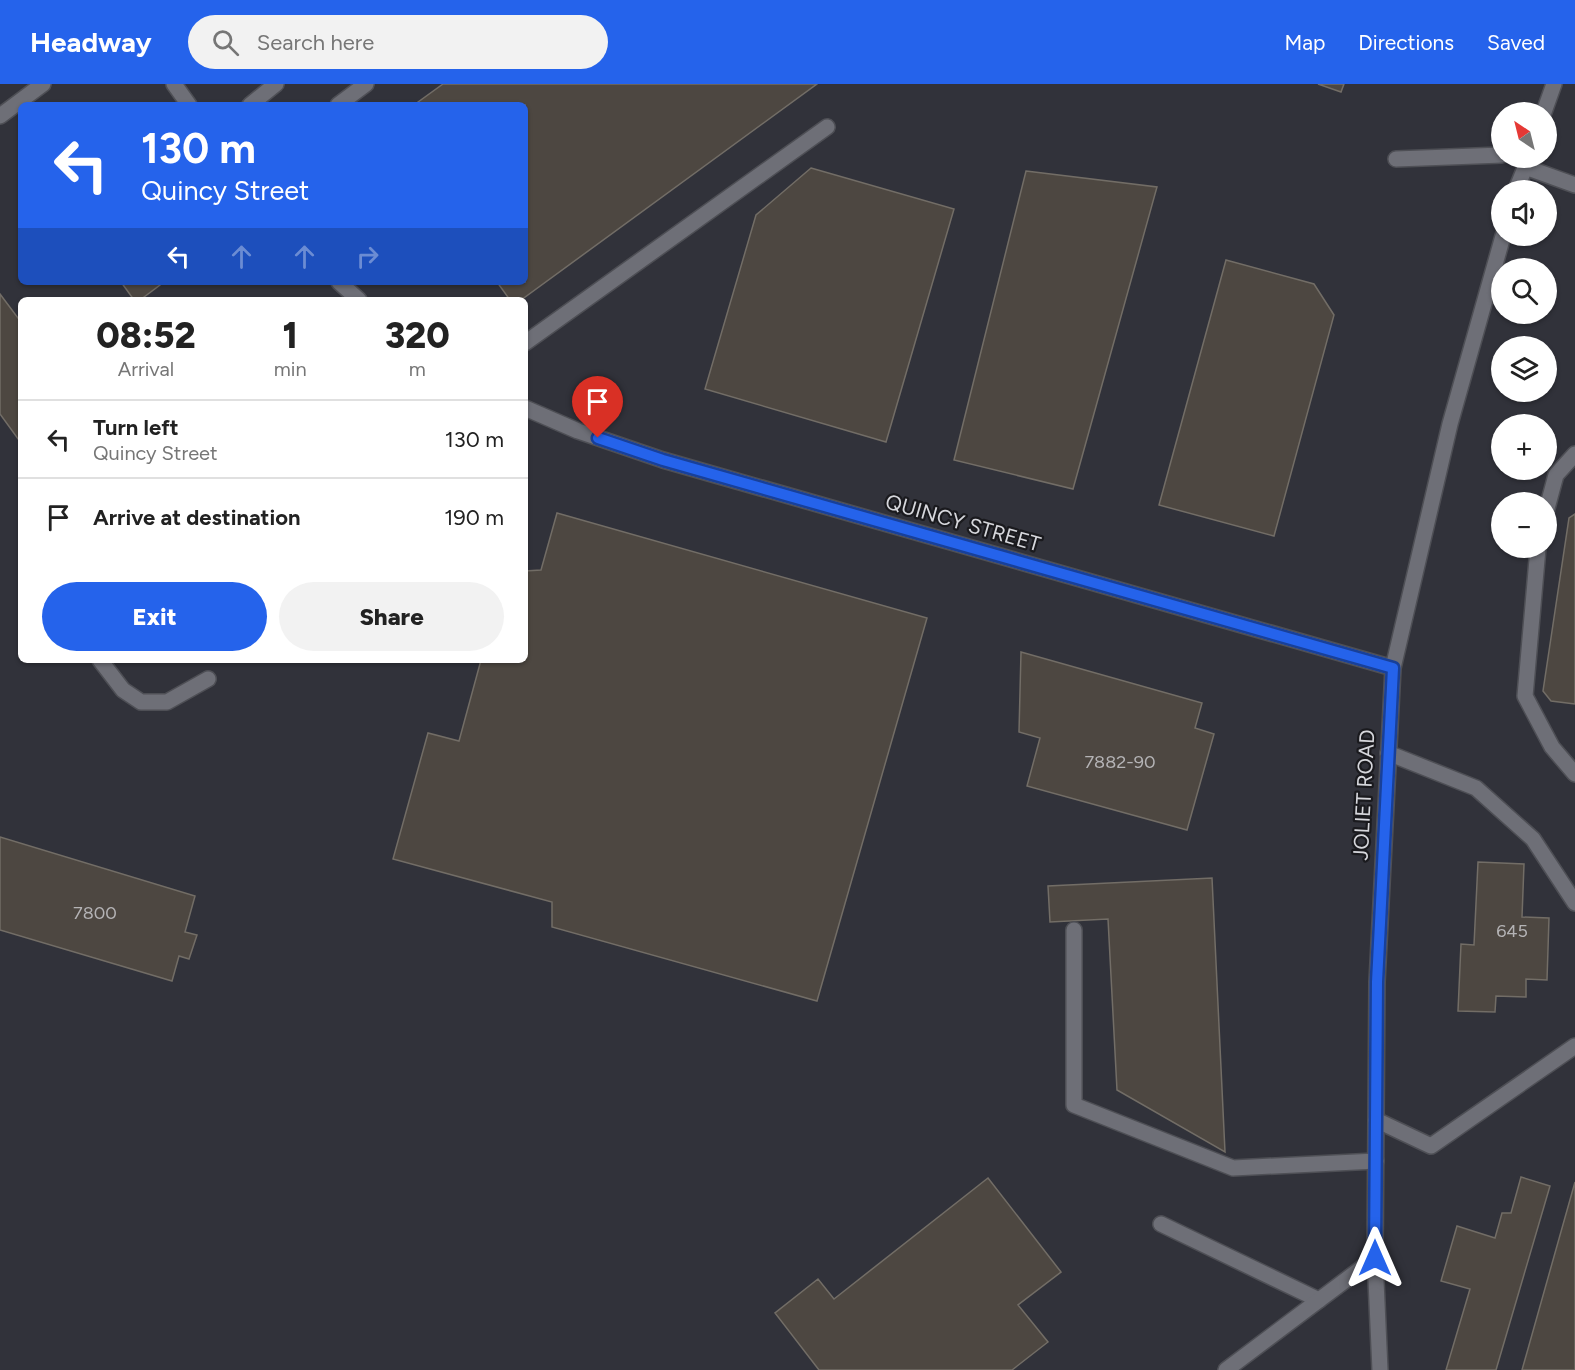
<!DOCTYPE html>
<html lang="en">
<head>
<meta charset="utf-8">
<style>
  body { margin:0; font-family:Figtree,sans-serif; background:#f2f2f2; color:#222; height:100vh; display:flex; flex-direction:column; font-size:22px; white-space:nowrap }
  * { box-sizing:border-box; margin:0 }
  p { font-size:20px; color:#767676 }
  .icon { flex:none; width:33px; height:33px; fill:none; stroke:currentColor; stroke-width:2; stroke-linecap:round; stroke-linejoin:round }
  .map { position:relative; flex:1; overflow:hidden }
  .details { position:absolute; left:18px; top:213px; width:510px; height:366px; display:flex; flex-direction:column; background:#fff; border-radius:9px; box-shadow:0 2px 4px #0004 }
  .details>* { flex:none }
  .guide { position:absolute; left:18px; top:18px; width:510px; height:183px; border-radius:9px; box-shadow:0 2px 4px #0004; background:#2563eb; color:#fff; overflow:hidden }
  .needle { width:39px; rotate:325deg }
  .buttons { position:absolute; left:1491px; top:18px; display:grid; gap:12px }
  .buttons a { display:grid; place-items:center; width:66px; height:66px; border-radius:50%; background:#fff; box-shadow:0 2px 4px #0004; font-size:30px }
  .pin { position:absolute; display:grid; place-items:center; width:51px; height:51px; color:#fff; margin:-62px -26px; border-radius:50% 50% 50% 0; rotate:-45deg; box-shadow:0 0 6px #0007 }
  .pin .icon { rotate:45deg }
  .me { position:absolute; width:66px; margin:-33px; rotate:0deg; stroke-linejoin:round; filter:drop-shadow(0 0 4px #0008) }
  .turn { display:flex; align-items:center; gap:21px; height:126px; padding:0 24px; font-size:27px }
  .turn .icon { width:78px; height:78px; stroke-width:2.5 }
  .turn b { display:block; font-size:42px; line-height:51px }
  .lanes { display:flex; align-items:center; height:57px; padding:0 24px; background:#0003; justify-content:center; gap:30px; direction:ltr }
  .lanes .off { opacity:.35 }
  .eta { display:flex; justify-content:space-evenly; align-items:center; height:102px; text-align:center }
  .eta b { font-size:36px; font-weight:800; line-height:42px }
  .primary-button { display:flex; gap:12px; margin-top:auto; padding:12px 24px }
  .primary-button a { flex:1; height:69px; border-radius:36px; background:#2563eb; color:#fff; font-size:24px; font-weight:800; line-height:69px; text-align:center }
  .primary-button a+a { background:#f2f2f2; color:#222 }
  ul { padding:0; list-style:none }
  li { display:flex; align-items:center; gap:18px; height:78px; padding:0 24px; border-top:2px solid #e0e0e0 }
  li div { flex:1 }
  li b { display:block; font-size:22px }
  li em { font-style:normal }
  header { display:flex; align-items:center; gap:36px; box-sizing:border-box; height:84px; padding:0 30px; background:#2563eb; color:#fff }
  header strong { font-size:28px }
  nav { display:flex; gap:33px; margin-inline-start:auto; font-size:21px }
  .search { width:420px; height:54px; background:#f2f2f2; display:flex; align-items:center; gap:15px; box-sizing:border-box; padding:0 21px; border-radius:33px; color:#767676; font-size:22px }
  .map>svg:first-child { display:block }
  .building { fill:#4d4741; stroke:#726d66; stroke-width:1.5 }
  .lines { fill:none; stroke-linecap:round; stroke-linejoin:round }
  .service-casing { stroke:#4e4f55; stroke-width:18 }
  .minor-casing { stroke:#4e4f55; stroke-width:18 }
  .service { stroke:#6e6f77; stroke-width:15 }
  .minor { stroke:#6e6f77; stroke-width:15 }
  .route-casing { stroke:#184099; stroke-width:15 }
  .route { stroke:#2563eb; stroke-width:10 }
  .labels { text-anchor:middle; stroke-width:4.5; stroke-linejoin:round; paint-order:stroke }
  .number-label { font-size:18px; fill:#b4b3b5 }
  .street-label { font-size:21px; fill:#d6d7dc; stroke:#1a1a1e }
</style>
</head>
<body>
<header>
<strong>Headway</strong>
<div class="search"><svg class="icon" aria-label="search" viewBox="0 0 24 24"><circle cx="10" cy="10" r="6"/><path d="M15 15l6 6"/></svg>Search here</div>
<nav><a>Map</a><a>Directions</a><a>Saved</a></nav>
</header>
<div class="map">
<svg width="1575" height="1286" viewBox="0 0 1575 1286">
  <rect width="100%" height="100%" fill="#31323a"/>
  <path class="building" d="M443 0H817L521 216H510L497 198H525V21H414Z
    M1318 0H1344L1341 8Z
    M811 84 954 125 886 358 705 305 756 131Z
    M1026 87 1157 103 1073 405 954 376Z
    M1226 176 1314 200 1334 231 1274 452 1159 421Z
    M121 198H164L140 216H134Z
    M0 210 21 238V359L0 330Z
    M557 429 927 534 817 917 552 843V818L393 775 428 649 459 657 481 576H525V487L541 486Z
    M1575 430V620L1551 617 1543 607 1569 434Z
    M1021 568 1202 619 1195 644 1214 650 1187 746 1027 702 1040 654 1019 648Z
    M0 753 195 812 185 848 197 851 189 875 179 872 172 897 0 846Z
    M1478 778 1524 780 1522 833 1549 834 1547 896 1526 895V913L1496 912 1495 928 1458 927 1461 860 1474 861Z
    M1212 794 1225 1068 1117 1006 1108 835 1050 838 1048 802Z
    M1521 1093 1550 1102 1496 1286H1446L1470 1205 1441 1197 1457 1142 1495 1154 1502 1129H1511Z
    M988 1094 1061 1188 1018 1221 1048 1258 1012 1286H819L775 1229 818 1195 834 1215Z
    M1575 1098V1286H1522Z"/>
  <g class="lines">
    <defs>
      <path id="service" d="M250 21 276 0
        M338 21 366 0
        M1396 75 1502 71
        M1525 83 1575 101
        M525 259 827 43
        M1546 428 1556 391 1575 370
        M1538 464 1525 612 1552 663 1575 690
        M100 576 123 606 141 618H167L208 595
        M1388 669 1476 704 1533 755 1575 819
        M1074 846V1021L1233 1084 1376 1077
        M1376 1036 1431 1062 1575 962
        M1161 1140 1319 1216"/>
      <path id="minor" d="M174 0 189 21
        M1544 28 1554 0
        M0 32 43 0
        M1516 106 1529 74
        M339 198 359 216
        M525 324 578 347 663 376 1393 584
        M1226 1286 1375 1174
        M1380 1286 1375 1174 1377 898 1393 584 1450 340 1503 152"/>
    </defs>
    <use href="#service" class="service-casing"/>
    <use href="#minor" class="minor-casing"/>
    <use href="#service" class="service"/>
    <use href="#minor" class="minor"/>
  </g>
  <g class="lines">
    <defs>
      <path id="route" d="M598 354 663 376 1393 584 1377 898 1375 1174"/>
    </defs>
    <use href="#route" class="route-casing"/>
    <use href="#route" class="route"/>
  </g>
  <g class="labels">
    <g class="number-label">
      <text x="1120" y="684">7882-90</text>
      <text x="95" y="835">7800</text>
      <text x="1512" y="853">645</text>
    </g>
    <g class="street-label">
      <text transform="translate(963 439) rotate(16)" y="7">QUINCY STREET</text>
      <text transform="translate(1364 711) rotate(-87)" y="7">JOLIET ROAD</text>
    </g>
  </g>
</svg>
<div class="buttons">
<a><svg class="needle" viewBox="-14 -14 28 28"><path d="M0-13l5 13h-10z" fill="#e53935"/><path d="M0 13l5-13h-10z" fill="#767676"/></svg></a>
<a><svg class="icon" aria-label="sound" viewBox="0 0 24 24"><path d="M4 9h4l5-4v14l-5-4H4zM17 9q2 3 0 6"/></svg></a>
<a><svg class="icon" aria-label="search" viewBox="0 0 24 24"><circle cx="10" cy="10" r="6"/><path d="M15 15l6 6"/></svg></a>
<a><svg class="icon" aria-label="layers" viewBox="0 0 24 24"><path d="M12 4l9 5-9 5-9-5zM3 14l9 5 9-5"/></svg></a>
<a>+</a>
<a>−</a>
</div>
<div class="pin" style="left:598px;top:354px;background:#d93025"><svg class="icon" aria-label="arrive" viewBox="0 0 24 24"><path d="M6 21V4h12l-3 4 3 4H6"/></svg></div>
<svg class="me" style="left:1375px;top:1174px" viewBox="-20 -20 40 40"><path d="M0-17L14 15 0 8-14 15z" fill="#2563eb" stroke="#fff" stroke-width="4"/></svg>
<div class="guide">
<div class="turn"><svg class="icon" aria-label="left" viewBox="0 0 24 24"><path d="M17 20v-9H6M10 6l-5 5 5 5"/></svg><div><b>130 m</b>Quincy Street</div></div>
<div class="lanes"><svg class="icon" aria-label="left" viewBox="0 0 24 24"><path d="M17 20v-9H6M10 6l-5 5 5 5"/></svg><svg class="icon off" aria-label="ahead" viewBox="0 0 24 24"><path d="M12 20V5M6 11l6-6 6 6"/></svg><svg class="icon off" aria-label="ahead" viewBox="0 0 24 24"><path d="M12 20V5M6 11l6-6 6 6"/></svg><svg class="icon off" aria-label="right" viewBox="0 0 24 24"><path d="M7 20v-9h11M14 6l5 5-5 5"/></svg></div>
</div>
<section class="details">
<div class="eta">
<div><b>08:52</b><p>Arrival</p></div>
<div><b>1</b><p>min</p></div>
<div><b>320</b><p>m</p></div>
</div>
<ul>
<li><svg class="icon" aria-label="left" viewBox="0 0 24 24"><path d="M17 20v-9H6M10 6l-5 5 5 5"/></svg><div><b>Turn left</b><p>Quincy Street</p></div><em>130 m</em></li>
<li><svg class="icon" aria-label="arrive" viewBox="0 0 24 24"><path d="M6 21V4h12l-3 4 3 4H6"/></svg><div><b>Arrive at destination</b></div><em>190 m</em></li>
</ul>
<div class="primary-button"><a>Exit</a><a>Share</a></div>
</section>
</div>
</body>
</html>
